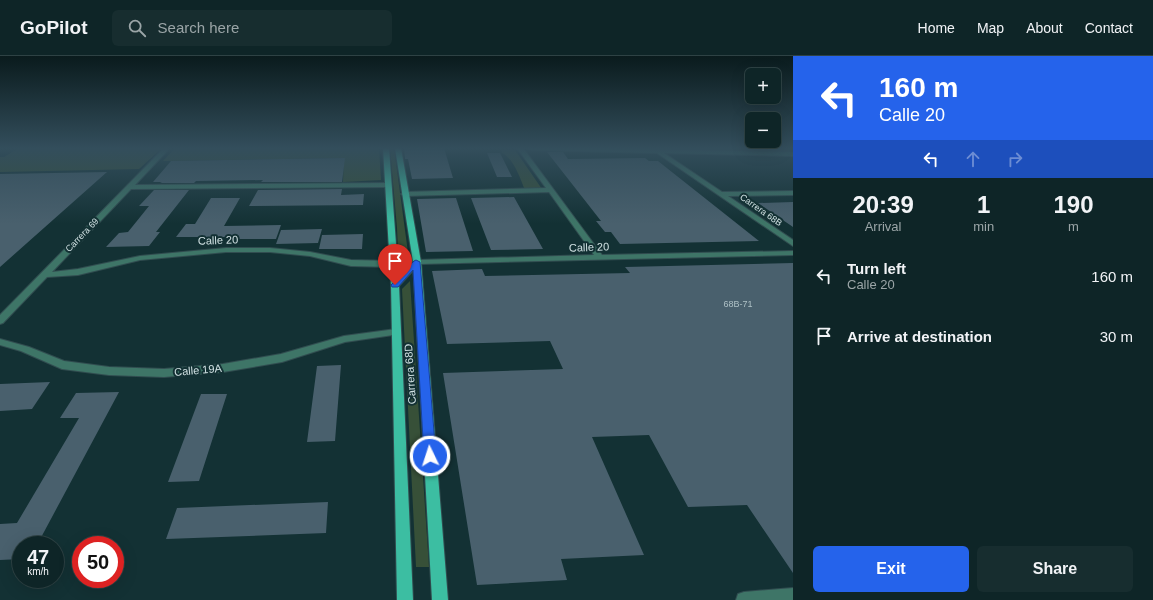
<!DOCTYPE html>
<html lang="en">
<head>
<meta charset="utf-8">
<style>
  body { margin:0; font-family:Arial,sans-serif; background:#172d2f; color:#f1f3f6; height:100vh; display:flex; flex-direction:column; font-size:15px; white-space:nowrap }
  * { box-sizing:border-box; margin:0 }
  p { font-size:13px; color:#9ba5a7 }
  .icon { flex:none; width:22px; height:22px; fill:none; stroke:currentColor; stroke-width:2; stroke-linecap:round; stroke-linejoin:round }
  .map { position:relative; flex:1; overflow:hidden }
  .side { display:flex; flex-direction:column; background:#0e2527; width:360px }
  .side>* { flex:none }
  .guide { background:#2563eb; color:#fff; overflow:hidden }
  .buttons { position:absolute; left:745px; top:12px; display:grid; gap:8px }
  .buttons a { display:grid; place-items:center; width:36px; height:36px; border-radius:6px; background:#0e2527; box-shadow:0 4px 16px #0002,0 0 0 1px #2e4244; font-size:20px }
  .speed { position:absolute; left:12px; top:480px; display:flex; gap:8px; font-size:20px; font-weight:700; text-align:center }
  .speed>* { display:grid; place-content:center; width:52px; height:52px; border-radius:50%; background:#0e2527; box-shadow:0 4px 16px #0002,0 0 0 1px #2e4244; line-height:1 }
  .speed small { font-size:10px; font-weight:400 }
  .speed .limit { border:6px solid #d22; background:#fff; color:#111 }
  .pin { position:absolute; display:grid; place-items:center; width:34px; height:34px; color:#fff; margin:-41px -17px; border-radius:50% 50% 50% 0; rotate:-45deg; box-shadow:0 0 4px #0007 }
  .pin .icon { rotate:45deg }
  .me { position:absolute; width:44px; margin:-22px; rotate:356deg; stroke-linejoin:round; filter:drop-shadow(0 0 3px #0008) }
  .turn { display:flex; align-items:center; gap:14px; height:84px; padding:0 20px; font-size:18px }
  .turn .icon { width:52px; height:52px; stroke-width:2.5 }
  .turn b { display:block; font-size:28px; line-height:34px }
  .lanes { display:flex; align-items:center; height:38px; padding:0 20px; background:#0003; justify-content:center; gap:20px; direction:ltr }
  .lanes .off { opacity:.35 }
  .eta { display:flex; justify-content:space-evenly; align-items:center; height:68px; text-align:center }
  .eta b { font-size:24px; font-weight:800; line-height:28px }
  .button { display:flex; gap:8px; margin-top:auto; padding:8px 20px }
  .button a { flex:1; height:46px; border-radius:6px; background:#2563eb; color:#fff; font-size:16px; font-weight:800; line-height:46px; text-align:center }
  .button a+a { background:#172d2f; color:#f1f3f6 }
  ul { padding:0; list-style:none }
  li { display:flex; align-items:center; gap:12px; height:60px; padding:0 20px }
  li div { flex:1 }
  li b { display:block; font-size:15px }
  li em { font-style:normal }
  header { display:flex; align-items:center; gap:24px; box-sizing:border-box; height:56px; padding:0 20px; background:#0e2527; border-bottom:1px solid #2e4244 }
  header strong { font-size:19px }
  nav { display:flex; gap:22px; margin-inline-start:auto; font-size:14px }
  .search { width:280px; height:36px; background:#172d2f; display:flex; align-items:center; gap:10px; box-sizing:border-box; padding:0 14px; border-radius:6px; color:#9ba5a7; font-size:15px }
  main { display:flex; flex:1; min-height:0 }
  .map>svg:first-child { display:block }
  .green { fill:#375038 }
  .building { fill:#49606d }
  .lines { fill:none; stroke-linecap:round; stroke-linejoin:round }
  .minor-casing { stroke:#314d50; stroke-width:2 }
  .major-casing { stroke:#314d50; stroke-width:2 }
  .minor { fill:#3e7567; fill-rule:evenodd }
  .major { fill:#3cbea2; fill-rule:evenodd }
  .route { fill:#2563eb; stroke:#184099 }
  .labels { text-anchor:middle; stroke-width:4; stroke-linejoin:round; paint-order:stroke }
  .far-street-label { font-size:9px; fill:#d0e0e2; stroke:#133134 }
  .number-label { font-size:9px; fill:#aec0c5 }
  .street-label { font-size:11px; fill:#d0e0e2; stroke:#133134 }
</style>
</head>
<body>
<header>
<strong>GoPilot</strong>
<div class="search"><svg class="icon" aria-label="search" viewBox="0 0 24 24"><circle cx="10" cy="10" r="6"/><path d="M15 15l6 6"/></svg>Search here</div>
<nav><a>Home</a><a>Map</a><a>About</a><a>Contact</a></nav>
</header>
<main>
<div class="map">
<svg width="793" height="544" viewBox="0 0 793 544">
  <rect width="100%" height="100%" fill="#133134"/>
  <path class="green" d="M19 92H162L139 113 0 116V101H4Z
    M175 92H379L381 124 343 126 344 102 163 105Z
    M390 92H394L409 204 399 216 397 172Z
    M593 92H791L793 93V97Z
    M501 94H515L542 133 525 134C520 122 514 103 502 97Z
    M410 225 429 511H416L402 233Z"/>
  <path class="building" d="M404 92H444L453 122 412 123 408 103H405Z
    M547 96H563L568 103 645 102 649 105H658L759 185 620 188 611 176H605L596 165H601Z
    M487 97H500L512 121H497Z
    M345 102 342 126H261L263 124 196 125 194 127H160L162 126H153L171 105Z
    M107 116 0 211V118Z
    M342 133 341 139 364 138 363 149 249 150 258 134Z
    M154 134H189L156 176H160L149 190 106 191 119 177 128 176 149 150H139Z
    M514 141 543 193 491 194 471 142Z
    M211 142H240L224 170 281 169 276 183H235L236 181H176L186 168H195Z
    M456 142 473 195 426 196 417 143Z
    M793 146V171L758 147Z
    M322 173 318 187 276 188 281 174Z
    M363 178 362 193H319L322 179Z
    M793 207V517L747 449 688 451 649 379 592 381 644 499 561 503 567 524 477 529 443 317 563 313 550 285 447 288 432 215 482 213 485 220 630 217 625 211Z
    M341 309 335 385 307 386 317 310Z
    M50 326 32 353 0 355V328Z
    M119 336 37 489H21V503L0 504V468L17 467 79 362H60L76 337Z
    M201 338H227L199 425 168 426Z
    M328 446 326 477 166 483 177 452Z"/>
  <g class="lines">
    <defs>
      <path id="minor" d="M517 92H523L602 199 793 195V199L419 208 398 231H392L391 229 392 227 414 204H417L594 199 549 136 404 140 401 138 404 136 546 132Z
        M528 92H600L793 96V100L664 97 722 136 793 135V139L728 140 793 184V190L657 97 531 94Z
        M163 93 168 94 135 129 388 127 391 129 388 131 131 133 52 216 78 213 140 200 226 192H270L310 196 351 204 393 205 397 208 393 211 351 210 310 200 270 196H226L140 204 78 219 47 221 3 267 0 268V259Z
        M396 273 400 274 401 276 400 278 345 286 282 306 223 316 164 321 109 319 62 313 21 295 0 289V283L29 291 64 305 109 311 164 313 223 308 281 298 344 280Z
        M793 532V544H736L738 538 744 536Z"/>
      <path id="major" d="M383 92H389L399 229 413 544H397L391 229Z
        M395 92H401L421 206 448 544H432L413 206Z"/>
    </defs>
    <use href="#minor" class="minor-casing"/>
    <use href="#major" class="major-casing"/>
    <use href="#minor" class="minor"/>
    <use href="#major" class="major"/>
  </g>
  <linearGradient id="sky" x2="0" y2="1"><stop stop-color="#0a1b1d"/><stop offset="0.55" stop-color="#334e5c"/><stop offset="1" stop-color="#334e5c" stop-opacity="0"/></linearGradient>
  <rect width="793" height="168" fill="url(#sky)"/>
  <path class="route" d="M416 204 420 206 436 400 434 404 430 406 426 404 424 400 413 214 398 231H392L391 229 414 205Z"/>
  <g class="labels">
    <g class="far-street-label">
      <text transform="translate(761 154) rotate(35)" y="3">Carrera 68B</text>
      <text transform="translate(82 179) rotate(-46)" y="3">Carrera 69</text>
    </g>
    <g class="number-label">
      <text x="738" y="251">68B-71</text>
    </g>
    <g class="street-label">
      <text transform="translate(218 184) rotate(-2)" y="4">Calle 20</text>
      <text transform="translate(589 191) rotate(-2)" y="4">Calle 20</text>
      <text transform="translate(198 314) rotate(-5)" y="4">Calle 19A</text>
      <text transform="translate(410 318) rotate(-94)" y="4">Carrera 68D</text>
    </g>
  </g>
</svg>
<div class="buttons">
<a>+</a>
<a>−</a>
</div>
<div class="speed"><div>47<small>km/h</small></div><div class="limit">50</div></div>
<div class="pin" style="left:395px;top:229px;background:#d93025"><svg class="icon" aria-label="arrive" viewBox="0 0 24 24"><path d="M6 21V4h12l-3 4 3 4H6"/></svg></div>
<svg class="me" style="left:430px;top:400px" viewBox="-20 -20 40 40"><circle r="17" fill="#2563eb" stroke="#fff" stroke-width="3"/><path d="M0-11L8 9 0 5-8 9z" fill="#fff"/></svg>
</div>
<section class="side">
<div class="guide">
<div class="turn"><svg class="icon" aria-label="left" viewBox="0 0 24 24"><path d="M17 20v-9H6M10 6l-5 5 5 5"/></svg><div><b>160 m</b>Calle 20</div></div>
<div class="lanes"><svg class="icon" aria-label="left" viewBox="0 0 24 24"><path d="M17 20v-9H6M10 6l-5 5 5 5"/></svg><svg class="icon off" aria-label="ahead" viewBox="0 0 24 24"><path d="M12 20V5M6 11l6-6 6 6"/></svg><svg class="icon off" aria-label="right" viewBox="0 0 24 24"><path d="M7 20v-9h11M14 6l5 5-5 5"/></svg></div>
</div>
<div class="eta">
<div><b>20:39</b><p>Arrival</p></div>
<div><b>1</b><p>min</p></div>
<div><b>190</b><p>m</p></div>
</div>
<ul>
<li><svg class="icon" aria-label="left" viewBox="0 0 24 24"><path d="M17 20v-9H6M10 6l-5 5 5 5"/></svg><div><b>Turn left</b><p>Calle 20</p></div><em>160 m</em></li>
<li><svg class="icon" aria-label="arrive" viewBox="0 0 24 24"><path d="M6 21V4h12l-3 4 3 4H6"/></svg><div><b>Arrive at destination</b></div><em>30 m</em></li>
</ul>
<div class="button"><a>Exit</a><a>Share</a></div>
</section>
</main>
</body>
</html>
